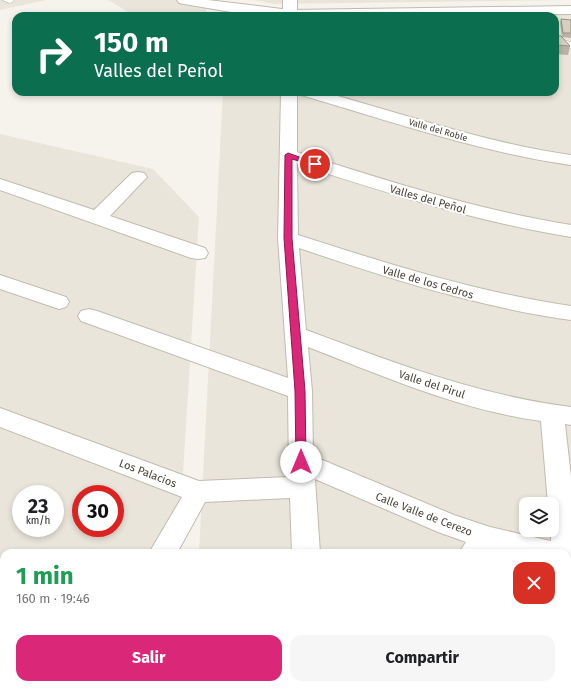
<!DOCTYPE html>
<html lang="es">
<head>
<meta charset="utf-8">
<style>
  body { margin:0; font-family:"Fira Sans",sans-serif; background:#f6f6f6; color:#202124; height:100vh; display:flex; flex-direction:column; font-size:15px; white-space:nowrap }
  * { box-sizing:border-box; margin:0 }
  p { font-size:13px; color:#757577 }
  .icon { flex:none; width:22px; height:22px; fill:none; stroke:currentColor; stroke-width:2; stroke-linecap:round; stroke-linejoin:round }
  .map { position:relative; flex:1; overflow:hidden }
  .side { position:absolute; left:0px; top:549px; width:571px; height:140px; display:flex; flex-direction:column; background:#fff; border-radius:12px 12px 0 0; box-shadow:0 2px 6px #0003 }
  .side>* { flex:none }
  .hud { position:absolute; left:12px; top:12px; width:547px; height:84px; border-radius:12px; box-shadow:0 2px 6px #0003; background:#0b6e4f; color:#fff; overflow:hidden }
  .fabs { position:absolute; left:519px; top:497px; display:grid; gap:8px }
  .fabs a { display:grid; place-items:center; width:40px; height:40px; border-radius:8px; background:#fff; box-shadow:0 2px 6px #0003; font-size:20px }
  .speed { position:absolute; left:12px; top:485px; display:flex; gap:8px; font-size:20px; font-weight:700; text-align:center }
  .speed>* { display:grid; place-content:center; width:52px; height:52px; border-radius:50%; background:#fff; box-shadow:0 2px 6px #0003; line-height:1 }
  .speed small { font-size:10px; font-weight:400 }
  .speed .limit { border:6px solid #d22; background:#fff; color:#111 }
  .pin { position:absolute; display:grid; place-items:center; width:34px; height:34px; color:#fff; margin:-17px; border:2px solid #fff; border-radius:50%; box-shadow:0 1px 4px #0007 }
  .me { position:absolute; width:44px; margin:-22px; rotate:0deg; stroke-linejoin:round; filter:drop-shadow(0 0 3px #0008) }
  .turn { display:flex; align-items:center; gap:14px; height:84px; padding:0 16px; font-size:18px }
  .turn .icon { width:52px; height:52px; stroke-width:2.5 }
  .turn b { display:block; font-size:28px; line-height:34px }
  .round { display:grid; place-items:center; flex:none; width:42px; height:42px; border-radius:12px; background:#f6f6f6 }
  .headline { display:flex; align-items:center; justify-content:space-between; height:68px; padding:0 16px }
  h1 { font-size:24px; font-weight:700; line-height:30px; color:#1e9e55 }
  .primary-button { display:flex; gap:8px; margin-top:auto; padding:8px 16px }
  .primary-button a { flex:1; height:46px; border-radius:12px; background:#db2777; color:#fff; font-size:16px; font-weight:700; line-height:46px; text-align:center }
  .primary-button a+a { background:#f6f6f6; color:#202124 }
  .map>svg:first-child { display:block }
  .residential { fill:#eae5da; fill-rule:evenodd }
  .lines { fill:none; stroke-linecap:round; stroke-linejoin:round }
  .service-casing { stroke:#c2bbae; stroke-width:1 }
  .minor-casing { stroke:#c2bbae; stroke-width:2 }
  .tertiary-casing { stroke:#c2bbae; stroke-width:2 }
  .service { fill:#fff; fill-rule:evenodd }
  .minor { fill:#fff; fill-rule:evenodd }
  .tertiary { fill:#fff; fill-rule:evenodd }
  .wall { fill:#bab2a6 }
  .building { fill:#d8cfc1; stroke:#979187 }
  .route { fill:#db2777; stroke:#8e194d }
  .labels { text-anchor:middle; stroke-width:4; stroke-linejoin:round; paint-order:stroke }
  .far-street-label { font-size:9px; fill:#4b4439; stroke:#fff }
  .street-label { font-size:11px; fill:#4b4439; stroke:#fff }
</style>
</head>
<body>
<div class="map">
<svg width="571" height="689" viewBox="0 0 571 689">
  <rect width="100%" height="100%" fill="#f6f3ec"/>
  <path class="residential" d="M0 0H46L0 10Z
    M108 0H203L208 16H135Z
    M253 0H566L274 4Z
    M571 9V689H192V685H567V553H199L223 92H555V16H227L228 15ZM526 504H552V530H526Z
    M0 134 153 169 199 217 178 553H4V685H170V689H0ZM21 494H55V528H21ZM81 494H115V528H81Z"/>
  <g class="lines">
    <defs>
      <path id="service" d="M2 0H13L14 1 10 3Z
        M555 38 571 42V48L555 44Z"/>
      <path id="minor" d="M283 0H297V16H283Z
        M281 92H297V152C388 181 477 210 571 225V237C477 222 388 193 297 164L298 235C388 264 477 292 571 306V320C477 307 388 278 299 248L306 330C395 363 476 395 571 407V425L565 424 571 477V614L567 612V553H459L466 542 438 532 315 479 320 553H292L290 498 205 502 177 553H149L182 497 0 427V408L199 481 289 477 288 396 81 321 78 316 81 311 89 309 97 311 288 378 278 238ZM308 347C383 376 460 410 541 421L548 504H552L551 541 490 527 454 515 313 456 312 391Z
        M299 92H324C406 115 487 143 571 155V165C479 152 390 121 301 95Z
        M138 172 144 173 147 177 110 216 205 248 208 253 205 258 198 259 191 258 0 190V179L94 210 132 173Z
        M0 275 66 297 69 302 66 307 59 309 0 289Z
        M0 568 4 570V596L0 594Z
        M304 685H334L336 689H306Z
        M363 685H393L392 689H362Z"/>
      <path id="tertiary" d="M177 0H208L290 10 571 6V14L267 16 237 13 184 4 179 3Z"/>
    </defs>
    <use href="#service" class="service-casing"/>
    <use href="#minor" class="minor-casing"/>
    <use href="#tertiary" class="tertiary-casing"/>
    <use href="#service" class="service"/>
    <use href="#minor" class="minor"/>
    <use href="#tertiary" class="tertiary"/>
  </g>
  <path class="wall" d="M561 19 571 20V38L562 37 560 23Z
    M555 35 570 46 568 55 555 54Z"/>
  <path class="building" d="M561 19 571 20V33H563Z
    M555 35 561 36 570 46 555 45Z"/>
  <path class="route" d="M288 153 319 164 315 166 292 159V238L305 391 306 462 301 467 296 462 295 391 284 238 285 155Z"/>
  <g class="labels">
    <g class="far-street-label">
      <text transform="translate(438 130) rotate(16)" y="3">Valle del Roble</text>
    </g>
    <g class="street-label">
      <text transform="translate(428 199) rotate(16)" y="4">Valles del Peñol</text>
      <text transform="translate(428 282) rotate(16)" y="4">Valle de los Cedros</text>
      <text transform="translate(432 384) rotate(18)" y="4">Valle del Pirul</text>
      <text transform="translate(148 473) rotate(21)" y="4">Los Palacios</text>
      <text transform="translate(424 514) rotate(21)" y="4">Calle Valle de Cerezo</text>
    </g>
  </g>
</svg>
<div class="fabs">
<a><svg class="icon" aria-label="layers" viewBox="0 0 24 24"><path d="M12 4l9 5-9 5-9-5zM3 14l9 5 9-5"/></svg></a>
</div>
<div class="speed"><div>23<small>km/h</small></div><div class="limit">30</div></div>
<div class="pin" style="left:315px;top:164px;background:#d93025"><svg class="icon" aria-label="arrive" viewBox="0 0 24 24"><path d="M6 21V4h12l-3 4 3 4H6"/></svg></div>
<svg class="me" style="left:301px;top:462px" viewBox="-20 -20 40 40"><circle r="19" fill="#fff"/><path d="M0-13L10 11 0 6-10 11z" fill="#db2777"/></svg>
<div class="hud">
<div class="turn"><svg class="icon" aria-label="right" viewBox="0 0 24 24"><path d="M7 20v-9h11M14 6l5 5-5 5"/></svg><div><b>150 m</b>Valles del Peñol</div></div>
</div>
<section class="side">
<div class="headline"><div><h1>1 min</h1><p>160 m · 19:46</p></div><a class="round" style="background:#d93025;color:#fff"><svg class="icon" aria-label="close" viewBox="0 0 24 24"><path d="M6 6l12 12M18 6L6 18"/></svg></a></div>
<div class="primary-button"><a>Salir</a><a>Compartir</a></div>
</section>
</div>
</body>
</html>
